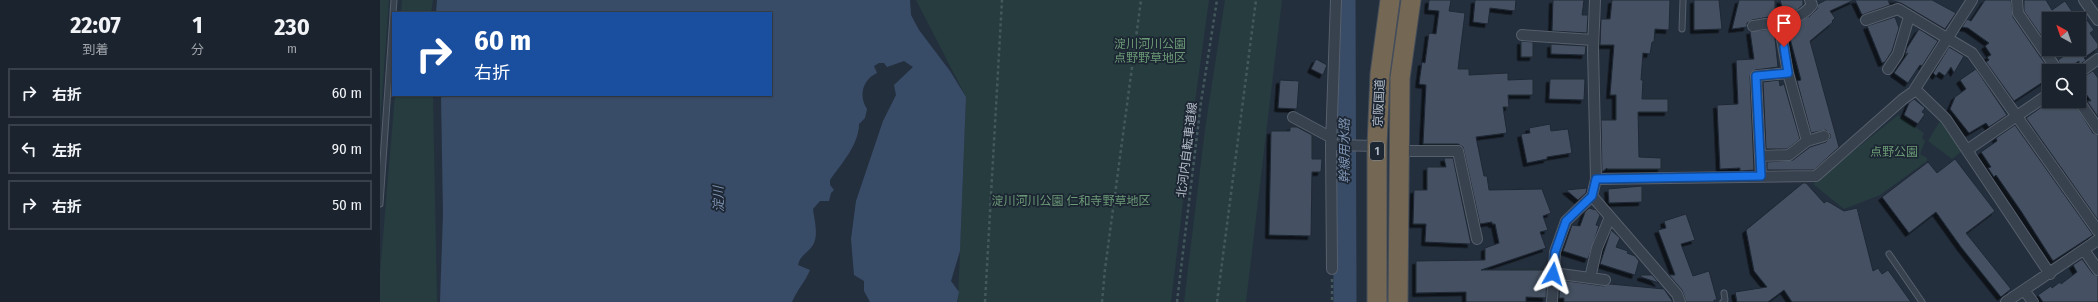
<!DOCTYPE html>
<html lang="ja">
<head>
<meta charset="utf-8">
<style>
  body { margin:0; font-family:"Fira Sans Condensed","Noto Sans JP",sans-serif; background:#242b36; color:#f1f3f6; height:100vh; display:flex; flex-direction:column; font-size:15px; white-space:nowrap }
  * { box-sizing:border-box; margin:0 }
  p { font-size:13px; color:#a0a4aa }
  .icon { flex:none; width:22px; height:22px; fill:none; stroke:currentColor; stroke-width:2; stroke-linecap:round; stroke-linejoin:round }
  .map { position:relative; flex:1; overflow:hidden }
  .details { display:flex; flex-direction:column; background:#1b232e; width:380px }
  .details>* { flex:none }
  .guide { position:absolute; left:12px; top:12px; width:380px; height:84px; border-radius:0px; box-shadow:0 1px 3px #0004,0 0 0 1px #39404a; background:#1a4fa0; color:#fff; overflow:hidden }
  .needle { width:26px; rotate:320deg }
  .buttons { position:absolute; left:1662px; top:12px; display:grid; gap:8px }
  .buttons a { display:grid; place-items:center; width:44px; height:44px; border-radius:0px; background:#1b232e; box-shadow:0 1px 3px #0004,0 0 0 1px #39404a; font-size:20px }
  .pin { position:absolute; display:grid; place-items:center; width:34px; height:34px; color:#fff; margin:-41px -17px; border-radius:50% 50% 50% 0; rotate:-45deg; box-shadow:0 0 4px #0007 }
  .pin .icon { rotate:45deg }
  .me { position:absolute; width:44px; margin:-22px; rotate:6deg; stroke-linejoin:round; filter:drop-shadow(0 0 3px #0008) }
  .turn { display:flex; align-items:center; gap:14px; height:84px; padding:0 16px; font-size:18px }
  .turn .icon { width:52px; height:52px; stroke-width:2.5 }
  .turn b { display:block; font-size:28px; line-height:34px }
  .eta { display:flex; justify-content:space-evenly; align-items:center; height:68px; text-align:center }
  .eta b { font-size:24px; font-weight:700; line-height:28px }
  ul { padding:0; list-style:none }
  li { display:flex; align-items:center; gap:12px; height:50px; margin:0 8px 6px; padding:0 8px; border:2px solid #39404a; border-radius:0px }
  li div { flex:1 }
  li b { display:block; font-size:15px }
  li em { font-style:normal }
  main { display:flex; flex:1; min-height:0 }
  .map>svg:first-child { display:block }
  .green { fill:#263c3f }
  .water { fill:#394c67 }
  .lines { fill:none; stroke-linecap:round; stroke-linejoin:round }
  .river { stroke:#394c67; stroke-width:23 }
  .building { fill:#455162; stroke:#1f2835; filter:url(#shadow) }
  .lane-casing { stroke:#565f6c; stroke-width:7 }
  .street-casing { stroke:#565f6c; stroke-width:12 }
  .highway-casing { stroke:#434c59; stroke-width:21 }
  .path { stroke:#44595c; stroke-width:2.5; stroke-dasharray:3 3; stroke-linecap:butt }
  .lane { stroke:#38414e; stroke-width:5 }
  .street { stroke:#38414e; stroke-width:10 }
  .highway { stroke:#746855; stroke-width:19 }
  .route-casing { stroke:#114b97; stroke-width:10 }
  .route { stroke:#1a73e8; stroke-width:7 }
  .labels { text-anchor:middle; stroke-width:3.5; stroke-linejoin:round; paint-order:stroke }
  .shield { fill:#1d2633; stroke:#878f9c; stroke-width:1 }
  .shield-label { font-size:11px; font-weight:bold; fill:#b4bcc9 }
  .park-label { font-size:12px; fill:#6b9a76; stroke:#1d2633 }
  .street-label { font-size:12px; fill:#b4bcc9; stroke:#1d2633 }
  .water-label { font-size:13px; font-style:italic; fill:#7c92b1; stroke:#1d2633 }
</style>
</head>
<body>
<main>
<section class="details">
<div class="eta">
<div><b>22:07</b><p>到着</p></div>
<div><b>1</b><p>分</p></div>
<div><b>230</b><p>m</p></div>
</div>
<ul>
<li><svg class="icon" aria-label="right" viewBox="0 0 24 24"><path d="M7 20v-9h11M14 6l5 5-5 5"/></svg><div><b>右折</b></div><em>60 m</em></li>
<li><svg class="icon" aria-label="left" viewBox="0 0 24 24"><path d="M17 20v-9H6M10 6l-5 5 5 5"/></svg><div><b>左折</b></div><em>90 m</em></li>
<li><svg class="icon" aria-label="right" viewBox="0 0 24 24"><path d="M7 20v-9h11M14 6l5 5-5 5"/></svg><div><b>右折</b></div><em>50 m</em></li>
</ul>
</section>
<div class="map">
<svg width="1718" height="302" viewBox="0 0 1718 302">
  <defs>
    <filter id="shadow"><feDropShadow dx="-3.5" dy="3.5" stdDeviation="0" flood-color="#0009"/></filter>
  </defs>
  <rect width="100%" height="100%" fill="#242f3e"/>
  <path class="green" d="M0 0H9L0 124Z
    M22 0H53L51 13H21Z
    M536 0H829L815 102 791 302H578L586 97Z
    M845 0H902L866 302H804L825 129Z
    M15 95H53L57 302H0V272Z
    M1518 115 1544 133 1542 138 1545 141 1540 154 1547 158V161L1500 195 1464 209 1433 184Z
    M1560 121 1582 151 1572 159 1548 141Z"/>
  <path class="water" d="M57 0H530L531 15 539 30 570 71 586 97 580 251 571 281 579 292 577 302H490L484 291V281L474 275 471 239 476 201 503 121 516 95 514 85 533 67 524 61 507 67 504 63H499L494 66 497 73C483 79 478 96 487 109L485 118 479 124C479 145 461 164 450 180V185L454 190 451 193 449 201H440L433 209C434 219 439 235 433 245 428 253 420 255 418 265L430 270C425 282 417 290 412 302H60L63 214 61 95H391V13H56Z"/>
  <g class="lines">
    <path class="river" d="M964 0 965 302"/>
  </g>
  <path class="building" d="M1049 0H1071L1069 11 1085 13 1078 69H1089V75L1128 73V80L1153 79V95H1128L1129 107H1123L1127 133 1096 137 1104 176H1107L1109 190 1162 189 1171 213 1163 216 1168 230 1160 232 1166 248 1101 270H1167L1166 298 1146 297V302H1086V292L1036 293V261L1105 260V248L1119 243 1115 224H1112V222L1100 224 1083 147 1078 144H1043L1046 85 1039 84 1042 62 1045 63 1049 33 1056 34 1059 11 1048 10Z
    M1095 0H1136L1135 11 1110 8 1108 24 1093 22Z
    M1173 0H1204L1202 15H1208L1207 33 1172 31Z
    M1232 0H1290L1289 30 1275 29 1274 42H1272L1270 54 1263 53 1261 80H1263L1262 99H1288V112H1258L1259 157 1281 158V169H1227V168L1222 172 1221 120H1236V95H1230L1234 45H1220L1221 19H1230Z
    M1314 0H1339L1342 29 1314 30Z
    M1359 0H1395V16L1372 20 1367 23V27L1352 29Z
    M1400 0H1423V5L1417 10 1404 14Z
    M1446 0H1474L1450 11 1455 18 1452 21 1453 22 1430 41 1459 147 1434 170H1387V162L1413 160 1430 147 1446 142 1450 138V134L1446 130 1431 133 1417 81 1421 80 1407 27 1430 16 1437 9 1438 4Z
    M1475 0H1508L1510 5 1482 15Z
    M1510 0H1552L1576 13 1565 29 1521 3Z
    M1605 0H1631L1633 17 1670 71 1669 78 1634 101 1606 62 1609 60 1607 57 1611 55 1605 46 1609 43 1588 28 1582 27 1587 19 1591 21Z
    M1644 0H1666L1672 10 1685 1 1697 19H1669V43L1667 44 1644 11Z
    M1699 16 1703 23 1707 20 1714 30 1710 33 1718 44V48L1704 58 1706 60 1699 65V61L1684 71 1678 60 1687 54 1684 49H1699Z
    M1515 17 1519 28 1512 51 1505 62 1502 63 1487 26Z
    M1394 29 1398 67 1375 70 1370 76 1374 170 1360 171V168L1340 169 1337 105 1358 104 1356 60 1374 59 1370 31Z
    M1539 29 1558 41 1542 66 1540 65 1528 83 1514 73 1528 53 1525 55 1527 48Z
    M1141 41 1153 42V57H1141Z
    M1171 44 1206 46 1205 55 1171 54Z
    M1569 47 1584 56 1574 73 1571 67 1565 76 1559 72 1556 76 1553 73Z
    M936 59 947 65 943 75 931 69Z
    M1596 69 1627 115 1609 127 1606 123 1589 133 1570 109 1575 97 1586 89 1580 80Z
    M1713 71 1718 78V117L1707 101H1711L1699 84V79Z
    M1170 79H1205L1204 100 1169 99Z
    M900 80 919 81 917 109 898 108Z
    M1399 80 1400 86 1404 84 1420 139 1407 149H1386L1383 82Z
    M1534 99 1545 108 1542 112 1545 114 1538 124 1524 115 1529 103Z
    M1670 101H1693L1713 133 1718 135V220L1646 118Z
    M1170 124 1171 131 1188 129 1192 153 1167 157V159L1147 163 1141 134 1150 133 1149 128Z
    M1635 125 1713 235 1673 261 1641 211 1616 175 1614 177 1608 168 1611 167 1601 152 1617 141 1616 138Z
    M910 127H917L932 135V159H942L941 172H932L931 236 889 235 891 131H910Z
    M1064 158H1073L1091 244 1045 242 1046 224H1033L1034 190H1047V167H1066Z
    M1575 159 1615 211 1586 233 1631 289 1621 297 1581 247 1556 212 1529 233 1502 197 1548 162 1557 173Z
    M1423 183H1426L1444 203 1447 201 1464 211 1477 208 1493 271 1498 268 1502 274 1508 270 1531 302H1412L1404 290 1388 302H1357L1355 292 1387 287 1374 271 1366 230Z
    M1262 186V202L1229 203 1228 189Z
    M1207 188 1206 193 1198 200 1186 190Z
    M1209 208 1216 210 1220 215 1216 225 1219 226 1208 259 1183 251 1192 225 1200 226 1205 212Z
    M1306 214 1315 240 1301 244 1313 276 1329 271 1337 300H1334V302H1306L1302 290 1289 275H1295L1278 230 1286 228 1284 221Z
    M1231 230 1240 238 1236 247 1248 251 1247 253 1255 256 1259 261 1255 275 1220 264Z
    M1702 259 1713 274 1718 276V302H1663L1658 295 1671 286 1672 288 1680 282 1681 284 1697 272 1693 265Z
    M1261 275H1272L1279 283 1261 277Z
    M1180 280 1224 286 1230 284 1284 289 1293 302H1184V298H1179Z"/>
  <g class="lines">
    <defs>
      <path id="lane" d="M13 13 14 0
        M1302 29 1303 0
        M0 204 13 15
        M1509 254 1542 302
        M1343 302 1345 300 1344 293"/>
      <path id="street" d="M1637 0 1638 13 1678 71
        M1704 0 1718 20
        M1486 20 1518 9 1592 53 1718 231
        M1399 22 1408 73 1427 141
        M1373 26C1394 22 1418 23 1432 5L1430 0
        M1142 35 1213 40
        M1508 69 1518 54 1529 17
        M1699 73 1718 59
        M1535 89 1566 119 1670 274
        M1699 101 1718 129
        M913 117 952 138
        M951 145 997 146
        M1587 150 1669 94
        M1020 151H1078L1097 239
        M1380 156 1409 155 1427 141 1444 136
        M1381 176 1376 76 1408 73
        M1216 179 1436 176 1523 99 1533 92 1592 0
        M1212 196 1297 294 1300 302
        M1704 250 1718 270
        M952 269 951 145 956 0
        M1173 273 1225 280
        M1210 278 1217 248 1230 217
        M1644 290 1653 302
        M1172 302 1175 252 1186 221 1212 196 1216 179 1213 50 1215 0
        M1626 302 1718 240"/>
      <path id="highway" d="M997 302V146L1000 74 1010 0
        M1018 302 1020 78 1031 0"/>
    </defs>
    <use href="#lane" class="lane-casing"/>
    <use href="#street" class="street-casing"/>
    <use href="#highway" class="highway-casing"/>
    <path class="path" d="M952 279V302
      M605 302 622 0
      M722 302 725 269 761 0
      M797 302 821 102 837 0
      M837 302 876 0"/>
    <use href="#lane" class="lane"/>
    <use href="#street" class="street"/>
    <use href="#highway" class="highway"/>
  </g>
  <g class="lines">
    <defs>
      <path id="route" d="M1173 274 1175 252 1186 221 1212 196 1216 179 1381 176 1376 76 1408 73 1404 47"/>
    </defs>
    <use href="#route" class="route-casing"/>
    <use href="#route" class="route"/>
  </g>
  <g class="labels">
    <rect class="shield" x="990" y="142" width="14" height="18" rx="3"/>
    <g class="shield-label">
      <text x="997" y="155">1</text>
    </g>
    <g class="park-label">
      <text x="770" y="48">淀川河川公園<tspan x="770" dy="14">点野野草地区</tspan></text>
      <text x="1514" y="156">点野公園</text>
      <text x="691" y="205">淀川河川公園 仁和寺野草地区</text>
    </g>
    <g class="street-label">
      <text transform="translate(999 103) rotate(-87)" y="4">京阪国道</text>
      <text transform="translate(807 150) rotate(-83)" y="4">北河内自転車道線</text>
    </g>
    <g class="water-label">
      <text transform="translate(964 151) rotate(-90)" y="5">幹線用水路</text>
      <text transform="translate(338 199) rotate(-91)" y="5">淀川</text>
    </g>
  </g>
</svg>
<div class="buttons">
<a><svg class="needle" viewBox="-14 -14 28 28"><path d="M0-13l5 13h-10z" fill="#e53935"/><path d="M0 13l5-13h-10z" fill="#a0a4aa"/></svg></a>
<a><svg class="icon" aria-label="search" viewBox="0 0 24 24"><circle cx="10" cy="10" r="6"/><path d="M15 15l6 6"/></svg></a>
</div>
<div class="pin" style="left:1404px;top:47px;background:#d93025"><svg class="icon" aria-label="arrive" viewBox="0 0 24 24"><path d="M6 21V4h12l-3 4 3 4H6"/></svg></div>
<svg class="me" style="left:1173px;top:274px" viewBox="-20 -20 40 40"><path d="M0-17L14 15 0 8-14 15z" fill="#1a73e8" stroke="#fff" stroke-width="4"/></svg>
<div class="guide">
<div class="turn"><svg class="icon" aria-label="right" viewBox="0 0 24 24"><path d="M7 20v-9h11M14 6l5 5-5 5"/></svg><div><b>60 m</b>右折</div></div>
</div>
</div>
</main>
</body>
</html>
